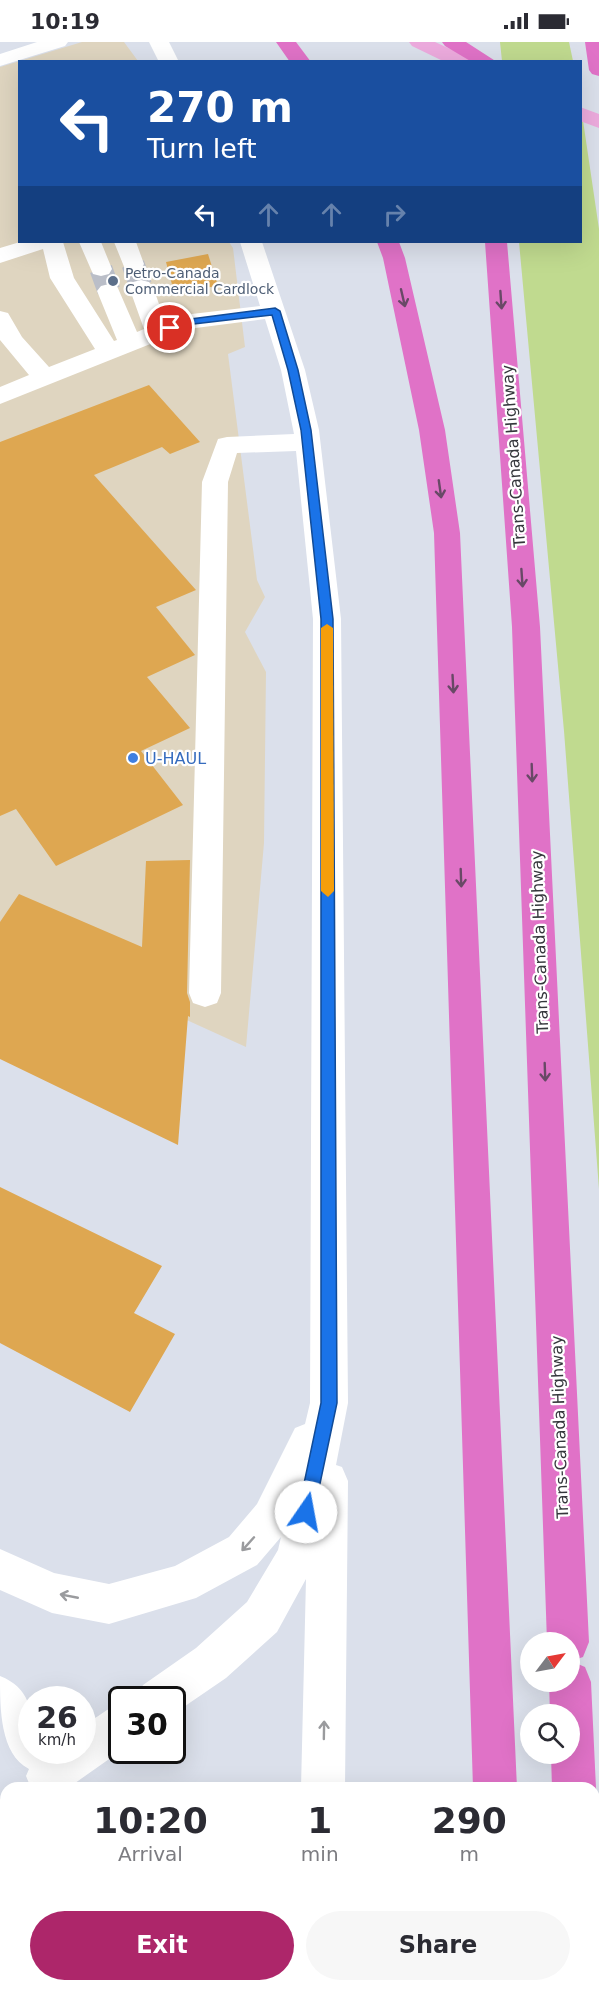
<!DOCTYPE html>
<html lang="en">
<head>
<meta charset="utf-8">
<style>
  body { margin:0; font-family:"DejaVu Sans",sans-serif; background:#f7f7f7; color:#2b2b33; height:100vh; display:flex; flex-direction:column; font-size:22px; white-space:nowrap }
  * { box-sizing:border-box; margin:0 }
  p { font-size:20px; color:#7c7c81 }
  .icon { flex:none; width:33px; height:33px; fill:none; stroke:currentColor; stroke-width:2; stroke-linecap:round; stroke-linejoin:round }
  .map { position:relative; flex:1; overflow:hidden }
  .details { position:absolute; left:0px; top:1740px; width:600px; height:210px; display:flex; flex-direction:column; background:#fff; border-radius:18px 18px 0 0; box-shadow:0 6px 24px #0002 }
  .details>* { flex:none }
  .guide { position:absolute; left:18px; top:18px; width:564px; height:183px; border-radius:0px; box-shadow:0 6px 24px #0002; background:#1a4fa0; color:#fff; overflow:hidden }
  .needle { width:39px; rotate:58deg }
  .fabs { position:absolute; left:520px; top:1590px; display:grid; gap:12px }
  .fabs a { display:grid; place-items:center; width:60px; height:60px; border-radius:50%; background:#fff; box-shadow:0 6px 24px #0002; font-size:30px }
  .speed { position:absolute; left:18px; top:1644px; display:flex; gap:12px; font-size:30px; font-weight:700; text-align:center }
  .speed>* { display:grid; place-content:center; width:78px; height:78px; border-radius:50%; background:#fff; box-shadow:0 6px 24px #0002; line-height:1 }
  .speed small { font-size:15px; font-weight:400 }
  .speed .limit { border:3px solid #111; border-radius:9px; background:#fff; color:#111 }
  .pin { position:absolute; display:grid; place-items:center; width:51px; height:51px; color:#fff; margin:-26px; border:3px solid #fff; border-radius:50%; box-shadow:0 2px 6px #0007 }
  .me { position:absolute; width:66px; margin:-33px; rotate:12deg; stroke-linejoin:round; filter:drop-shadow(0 0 4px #0008) }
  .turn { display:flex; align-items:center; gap:21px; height:126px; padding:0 30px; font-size:27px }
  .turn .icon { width:78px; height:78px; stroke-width:2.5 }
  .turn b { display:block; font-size:42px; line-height:51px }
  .lanes { display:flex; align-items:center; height:57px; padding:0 30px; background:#0003; justify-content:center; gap:30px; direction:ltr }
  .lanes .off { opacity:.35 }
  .eta { display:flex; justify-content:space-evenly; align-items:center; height:102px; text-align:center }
  .eta b { font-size:36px; font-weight:700; line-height:42px }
  .action { display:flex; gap:12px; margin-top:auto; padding:12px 30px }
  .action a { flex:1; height:69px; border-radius:36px; background:#ad266a; color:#fff; font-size:24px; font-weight:700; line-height:69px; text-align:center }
  .action a+a { background:#f7f7f7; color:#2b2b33 }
  .status { display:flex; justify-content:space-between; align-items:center; height:42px; padding:0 30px; background:#fff; direction:ltr }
  .status svg { height:16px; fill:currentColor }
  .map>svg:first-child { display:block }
  .industrial { fill:#dfd5c0 }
  .green { fill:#c0da8f }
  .building { fill:#dea751 }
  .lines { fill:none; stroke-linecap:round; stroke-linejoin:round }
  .minor-tunnel { stroke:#babec8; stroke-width:23; stroke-dasharray:23 11; stroke-linecap:butt }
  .minor { fill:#fff; fill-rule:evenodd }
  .major { fill:#ecaadd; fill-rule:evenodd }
  .highway { fill:#e072c7; fill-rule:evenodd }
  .oneway { stroke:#684966 }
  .oneway2 { stroke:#9a9b9e }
  .route { fill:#1a73e8; stroke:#114b97; stroke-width:1.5 }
  .slow { fill:#f59e0b }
  .service-dot { fill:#5c6f8a; stroke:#fff; stroke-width:2 }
  .shop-dot { fill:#3f7fe0; stroke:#fff; stroke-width:2 }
  .labels { text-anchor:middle; stroke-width:4.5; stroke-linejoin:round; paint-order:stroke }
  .far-service-label { font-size:14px; fill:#4e5e75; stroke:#fff; text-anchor:start }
  .street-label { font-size:16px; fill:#35373c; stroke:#fff }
  .shop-label { font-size:16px; fill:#366cbe; stroke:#fff; text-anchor:start }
</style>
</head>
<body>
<div class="status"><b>10:19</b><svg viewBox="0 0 49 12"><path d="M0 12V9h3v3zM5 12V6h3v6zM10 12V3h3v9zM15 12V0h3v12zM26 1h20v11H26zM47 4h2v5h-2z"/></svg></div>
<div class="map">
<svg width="599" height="1950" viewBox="0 0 599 1950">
  <rect width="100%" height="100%" fill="#dbe0eb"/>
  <path class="industrial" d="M82 0H124L138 19 20 20V200H229L233 206 245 305 228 312 257 538 265 555 245 590 266 630 264 801 246 1005 0 893V25Z
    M0 1810 6 1821V1944H52L54 1950H0Z"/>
  <path class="green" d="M500 0H569L573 19H502Z
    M581 65 599 187V1147L564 689 519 200H580Z"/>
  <path class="building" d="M208 212 218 244 174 250 166 220Z
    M149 343 200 400 170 412 162 405 94 433 196 548 156 565 195 613 147 635 190 686 141 709 183 763 56 824 16 767 0 774V400Z
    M190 818 187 951 190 960V975L188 974 178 1103 0 1017V880L19 852 142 905 146 819Z
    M0 1145 162 1224 134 1271 175 1292 130 1370 0 1301Z"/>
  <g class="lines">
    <path class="minor-tunnel" d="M133 222 141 245
      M101 227 109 249"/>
    <path class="minor" d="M37 0H68L65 4 0 24V12Z
      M149 0H169L179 20H159Z
      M20 200H63L74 236 114 299 117 298 97 249 101 244 109 242 117 244 137 290 144 287 129 245 133 240 141 238 149 240 153 245 165 279 183 273 260 264 240 200H262L305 328 319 388 341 577 348 1361 336 1423 342 1425 348 1439 345 1746H301L306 1537 277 1590 226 1636 172 1673V1658H137L143 1643 196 1606 247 1560 278 1508 281 1495 257 1523 196 1556 109 1582 52 1571 0 1548V1507L54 1531 109 1542 175 1524 229 1495 257 1462 295 1386 305 1382 310 1361 313 577 296 409 237 411 228 440 221 951 217 961 205 965 193 961 189 951 202 440 218 397 227 395 294 392 281 328 265 277 188 287 0 362V345L29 333 0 298V269L8 271 22 295 49 325 95 307 50 236 43 207 0 221V206Z
      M79 200H101L112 227 109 232 101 234 93 232Z
      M114 200H136L144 222 141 227 133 229 125 227Z
      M0 1634C35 1648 32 1676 32 1708H82V1685L107 1668 122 1662V1708L68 1746H31L26 1734 29 1727C0 1712 0 1667 0 1634Z
      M118 1944H164L166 1950H120Z
      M296 1944H342V1950H296Z"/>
    <path class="major" d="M409 0H435L470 16 473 20H445L412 4Z
      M580 65 599 72V86L580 79Z"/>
    <path class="highway" d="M276 0H296L311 20H290Z
      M442 0H466L497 20H472L445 4Z
      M585 0H599V34L592 32 589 28Z
      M377 200H399L405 216 445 388 460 491 517 1746H473L434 491 419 388 383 216Z
      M485 200H507L540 585 589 1600 583 1615 571 1619 585 1625 591 1640 596 1746 594 1750V1746H552L551 1712H570V1672H550L549 1640H570V1600H547L512 585Z
      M594 1926 599 1930V1950H560L559 1944H594Z
      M479 1944H525V1950H479Z"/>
  </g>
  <defs><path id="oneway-shaft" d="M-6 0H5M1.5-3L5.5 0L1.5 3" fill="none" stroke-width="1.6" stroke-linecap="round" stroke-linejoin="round" transform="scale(1.5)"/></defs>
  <g class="oneway">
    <use href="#oneway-shaft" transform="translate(403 256) rotate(77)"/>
    <use href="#oneway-shaft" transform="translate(501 258) rotate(86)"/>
    <use href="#oneway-shaft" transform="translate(440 447) rotate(82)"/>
    <use href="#oneway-shaft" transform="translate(522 536) rotate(86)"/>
    <use href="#oneway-shaft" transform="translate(453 642) rotate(87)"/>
    <use href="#oneway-shaft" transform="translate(532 731) rotate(88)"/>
    <use href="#oneway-shaft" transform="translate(461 836) rotate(88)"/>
    <use href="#oneway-shaft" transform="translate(545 1030) rotate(88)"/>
  </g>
  <g class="oneway2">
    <use href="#oneway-shaft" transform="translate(248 1502) rotate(132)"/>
    <use href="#oneway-shaft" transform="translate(69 1554) rotate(-169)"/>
    <use href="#oneway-shaft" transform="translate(324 1688) rotate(-89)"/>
  </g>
  <path class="route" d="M275 266 280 269 298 328 311 388 333 577 337 1361 314 1470 312 1476 306 1478 300 1476 298 1470 321 1361V577L301 388 288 328 272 273 185 283 170 289 165 286 183 278Z"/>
  <path class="slow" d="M327 582 333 586 334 849 328 855 321 849V586Z"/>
  <circle class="service-dot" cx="113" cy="239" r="6"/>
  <circle class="shop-dot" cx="133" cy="716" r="6"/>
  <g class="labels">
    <g class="far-service-label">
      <text x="125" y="236">Petro-Canada<tspan x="125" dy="16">Commercial Cardlock</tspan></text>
    </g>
    <g class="street-label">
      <text transform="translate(513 414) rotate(-94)" y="6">Trans-Canada Highway</text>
      <text transform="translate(539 900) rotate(-92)" y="6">Trans-Canada Highway</text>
      <text transform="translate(559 1385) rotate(-92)" y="6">Trans-Canada Highway</text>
    </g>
    <g class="shop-label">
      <text x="145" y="722">U-HAUL</text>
    </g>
  </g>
</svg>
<div class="fabs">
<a><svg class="needle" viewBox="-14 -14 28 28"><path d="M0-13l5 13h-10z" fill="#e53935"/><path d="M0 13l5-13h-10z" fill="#7c7c81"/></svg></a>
<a><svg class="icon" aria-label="search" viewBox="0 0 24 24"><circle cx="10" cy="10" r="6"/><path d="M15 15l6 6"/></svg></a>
</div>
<div class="speed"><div>26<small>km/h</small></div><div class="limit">30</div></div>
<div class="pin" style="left:170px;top:286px;background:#d93025"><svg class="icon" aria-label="arrive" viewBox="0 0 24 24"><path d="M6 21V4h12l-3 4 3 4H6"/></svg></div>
<svg class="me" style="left:306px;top:1470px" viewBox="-20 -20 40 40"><circle r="19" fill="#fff"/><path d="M0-13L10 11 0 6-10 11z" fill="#1a73e8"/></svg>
<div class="guide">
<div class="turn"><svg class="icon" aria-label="left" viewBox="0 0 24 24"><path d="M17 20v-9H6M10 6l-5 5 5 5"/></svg><div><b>270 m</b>Turn left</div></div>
<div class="lanes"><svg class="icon" aria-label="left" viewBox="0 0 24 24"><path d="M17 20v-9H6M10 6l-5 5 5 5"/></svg><svg class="icon off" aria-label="ahead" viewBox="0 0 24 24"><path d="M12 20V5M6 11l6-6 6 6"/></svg><svg class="icon off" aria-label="ahead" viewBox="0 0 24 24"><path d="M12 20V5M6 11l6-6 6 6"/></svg><svg class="icon off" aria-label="right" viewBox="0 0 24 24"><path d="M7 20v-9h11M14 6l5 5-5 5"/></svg></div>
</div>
<section class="details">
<div class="eta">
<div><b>10:20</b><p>Arrival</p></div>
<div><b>1</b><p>min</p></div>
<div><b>290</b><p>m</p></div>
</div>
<div class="action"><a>Exit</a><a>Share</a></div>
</section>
</div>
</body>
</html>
